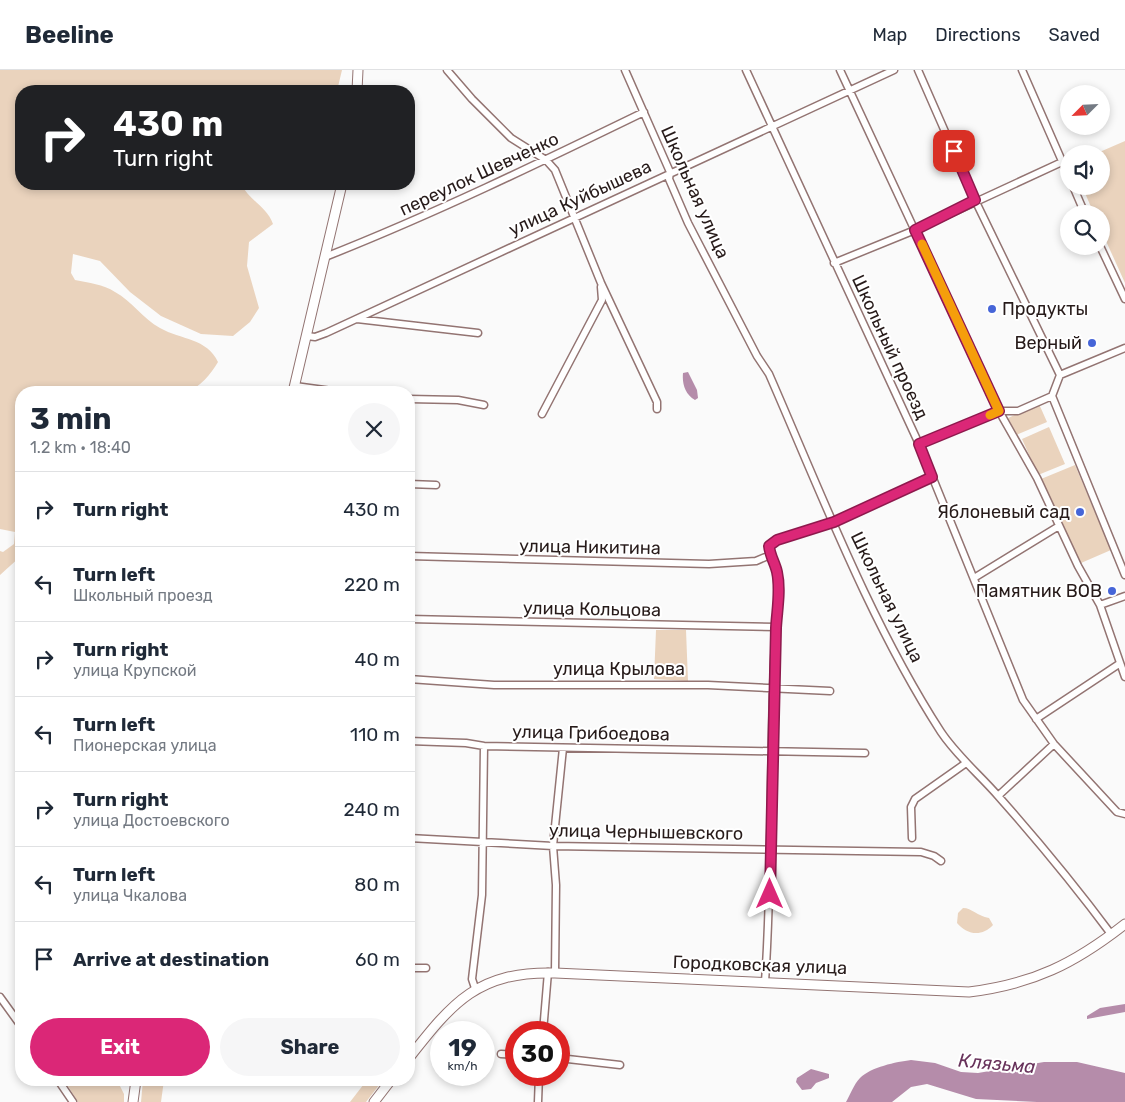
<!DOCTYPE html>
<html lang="en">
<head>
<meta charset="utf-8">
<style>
  body { margin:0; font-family:Rubik,sans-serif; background:#f6f6f7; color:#1f2937; height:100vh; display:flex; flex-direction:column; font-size:19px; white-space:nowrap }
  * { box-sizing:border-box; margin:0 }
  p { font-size:16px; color:#747a83 }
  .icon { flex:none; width:28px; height:28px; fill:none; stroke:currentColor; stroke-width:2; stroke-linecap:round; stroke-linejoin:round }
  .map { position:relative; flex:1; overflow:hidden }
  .sheet { position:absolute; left:15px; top:316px; width:400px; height:700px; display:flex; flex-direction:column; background:#fff; border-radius:20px; box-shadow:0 2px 8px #0003 }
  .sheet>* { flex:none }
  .banner { position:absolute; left:15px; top:15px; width:400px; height:105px; border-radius:20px; box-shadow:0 2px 8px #0003; background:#202124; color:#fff; overflow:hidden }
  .needle { width:32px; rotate:246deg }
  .buttons { position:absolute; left:1060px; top:15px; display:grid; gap:10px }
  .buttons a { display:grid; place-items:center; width:50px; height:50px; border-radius:50%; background:#fff; box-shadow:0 2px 8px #0003; font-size:25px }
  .speed { position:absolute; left:430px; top:951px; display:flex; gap:10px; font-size:25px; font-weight:700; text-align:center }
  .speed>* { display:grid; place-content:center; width:65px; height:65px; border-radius:50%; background:#fff; box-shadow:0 2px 8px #0003; line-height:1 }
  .speed small { font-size:12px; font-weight:400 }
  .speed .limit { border:8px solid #d22; background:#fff; color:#111 }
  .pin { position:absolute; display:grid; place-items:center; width:42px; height:42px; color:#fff; margin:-21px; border-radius:10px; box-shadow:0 2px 8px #0006 }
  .me { position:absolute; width:55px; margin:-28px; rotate:0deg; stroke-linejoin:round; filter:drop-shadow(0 0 4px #0008) }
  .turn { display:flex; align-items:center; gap:18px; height:105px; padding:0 15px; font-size:22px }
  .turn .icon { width:65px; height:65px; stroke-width:2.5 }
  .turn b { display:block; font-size:35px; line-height:42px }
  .round { display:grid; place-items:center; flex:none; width:52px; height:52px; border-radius:26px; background:#f6f6f7 }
  .summary { display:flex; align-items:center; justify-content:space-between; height:85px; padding:0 15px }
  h1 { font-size:30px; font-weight:700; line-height:38px }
  .primary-button { display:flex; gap:10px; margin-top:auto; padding:10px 15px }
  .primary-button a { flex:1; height:58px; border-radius:30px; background:#db2777; color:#fff; font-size:20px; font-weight:700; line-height:58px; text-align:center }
  .primary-button a+a { background:#f6f6f7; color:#1f2937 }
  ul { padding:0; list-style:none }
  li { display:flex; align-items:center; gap:15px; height:75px; padding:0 15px; border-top:1px solid #e0e1e3 }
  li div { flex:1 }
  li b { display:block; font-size:19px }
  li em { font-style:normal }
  header { display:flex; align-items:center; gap:30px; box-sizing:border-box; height:70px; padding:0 25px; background:#fff; border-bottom:1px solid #e0e1e3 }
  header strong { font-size:24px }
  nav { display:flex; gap:28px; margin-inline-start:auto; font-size:18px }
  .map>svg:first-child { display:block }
  .green { fill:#ead3bd }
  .water { fill:#b58caa }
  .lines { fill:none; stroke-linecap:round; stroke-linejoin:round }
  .street-casing { stroke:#937472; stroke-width:9 }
  .secondary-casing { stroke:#937472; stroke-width:11 }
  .street { stroke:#fff; stroke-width:6 }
  .secondary { stroke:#fff; stroke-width:9 }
  .route-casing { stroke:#8e194d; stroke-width:12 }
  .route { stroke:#db2777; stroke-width:9 }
  .slow { stroke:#f59e0b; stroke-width:9 }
  .poi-dot { fill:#4665d8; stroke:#fff; stroke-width:2 }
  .labels { text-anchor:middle; stroke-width:4; stroke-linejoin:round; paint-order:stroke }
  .street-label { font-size:18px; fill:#271b1a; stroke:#fff }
  .poi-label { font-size:18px; fill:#271b1a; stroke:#fff; text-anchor:end }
  .water-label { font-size:19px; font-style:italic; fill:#68325b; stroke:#fff }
</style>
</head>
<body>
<header>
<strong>Beeline</strong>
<nav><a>Map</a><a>Directions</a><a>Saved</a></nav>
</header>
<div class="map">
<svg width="1125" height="1032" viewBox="0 0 1125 1032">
  <rect width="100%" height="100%" fill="#fafafa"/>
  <path class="green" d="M0 0H342L337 21H21V114H241C249 130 267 137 273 154L249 172 247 196 259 238 250 252 233 266 201 264 161 246 130 222 100 191 73 184 71 203 75 210C89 213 103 214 115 222 132 231 143 249 160 258 181 270 207 268 218 292 211 304 200 317 187 322H21V486L0 505V481L3 482 14 474 15 462 0 459Z
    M1125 71V213L1101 160V144H1094L1082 116H1101V84H1095Z
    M1039 334 1047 352 1016 365 1008 348Z
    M1049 357 1065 394 1038 405 1022 369Z
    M1075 395 1111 480 1081 493 1041 409Z
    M656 560H686L688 611 654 609Z
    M963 838C972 838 977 846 989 848L993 855C982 867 967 865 957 853L958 843Z
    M64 1010H117L124 1024V1032H78Z
    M143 1010H164L161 1032H141Z
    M367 1010H383L366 1032H350Z"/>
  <path class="water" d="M688 302 697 320 698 328 695 330C685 324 682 314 683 303Z
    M1125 934V942L1087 949V946L1100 938Z
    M911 990 935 993 961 1002 978 1003 1044 992H1077L1125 1003V1032H1037L976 1029 927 1014 911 1017 892 1032H846C850 1025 854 1014 860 1008 871 997 896 992 911 990Z
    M811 999 829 1004V1008L816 1013 811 1019 802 1020 796 1012 797 1008Z"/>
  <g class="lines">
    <defs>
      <path id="street" d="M447 0 472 29 511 68 546 90 555 100 601 213 657 332V339
        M625 0 670 102 669 109 688 153 757 286 769 304C821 423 870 552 941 662 957 686 980 705 999 727 1038 771 1076 817 1111 864
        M746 0 919 374 1023 630 1054 674 1117 742 1125 744
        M840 0 999 341 1037 408 1078 496 1100 535 1125 607
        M918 0 975 130 1060 305
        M1022 0 1069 107
        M1073 116 1085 144
        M1100 176 1125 229
        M325 187C434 144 539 93 644 42
        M834 193 915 160 1062 92
        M357 249 478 263
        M307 266 315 267 326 263 894 0
        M1125 278 1060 305 1052 326 1125 505
        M295 316 339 322
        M409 329 458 330 484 335
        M542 344 602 230 601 217
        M919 374 999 341H1018L1052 326
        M409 414 436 415
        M409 486 709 494 756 491 770 485
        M974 508 1059 456
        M1100 535 1125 526
        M409 549 776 557
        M409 609 494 615H708L830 621
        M1036 649 1119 594
        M409 671 466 673 484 676 865 683
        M998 726 1054 674
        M409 768 553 776 921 782 934 786 941 791
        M912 768 911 737 915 729 966 693
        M409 898H426
        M555 903 556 815 553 776 563 678
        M765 912C774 783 768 654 778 525L777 502 770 485 769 476 777 470 834 452 932 407
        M475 918 472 909 482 825 484 676
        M0 927 21 956
        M543 962 548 902
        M501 984 516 985
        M559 988 620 995
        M58 1010 73 1032
        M538 1032 539 1005"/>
      <path id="secondary" d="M357 21 358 0
        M293 322 342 114
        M409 988C453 932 478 901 555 903L969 922C1033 914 1074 894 1125 854
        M133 1032 136 1010
        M374 1032 391 1010"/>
    </defs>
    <use href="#street" class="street-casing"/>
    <use href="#secondary" class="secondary-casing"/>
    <use href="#street" class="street"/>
    <use href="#secondary" class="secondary"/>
  </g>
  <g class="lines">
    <defs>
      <path id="route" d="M770 824 776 558C777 540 781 520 777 502 775 493 770 486 769 476L777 470 834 452 932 407 919 374 999 341 915 160 975 130 954 81"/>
    </defs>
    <use href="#route" class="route-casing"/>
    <use href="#route" class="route"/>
    <path class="slow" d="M922 174 999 341 990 345"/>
  </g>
  <g class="poi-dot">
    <circle cx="992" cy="239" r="5"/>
    <circle cx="1092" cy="273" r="5"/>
    <circle cx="1080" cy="442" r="5"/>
    <circle cx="1112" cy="521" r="5"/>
  </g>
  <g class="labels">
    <g class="street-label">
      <text transform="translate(479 104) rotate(-25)" y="6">переулок Шевченко</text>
      <text transform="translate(695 122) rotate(66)" y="6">Школьная улица</text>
      <text transform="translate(580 128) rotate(-25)" y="6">улица Куйбышева</text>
      <text transform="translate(890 277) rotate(65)" y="6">Школьный проезд</text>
      <text transform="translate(590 477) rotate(1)" y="6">улица Никитина</text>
      <text transform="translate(887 527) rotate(64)" y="6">Школьная улица</text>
      <text transform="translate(592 539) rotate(1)" y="6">улица Кольцова</text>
      <text x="619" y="605">улица Крылова</text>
      <text transform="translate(591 663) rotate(1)" y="6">улица Грибоедова</text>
      <text transform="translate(646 762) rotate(1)" y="6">улица Чернышевского</text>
      <text transform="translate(760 895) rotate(2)" y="6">Городковская улица</text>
    </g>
    <g class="poi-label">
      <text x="1002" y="245" text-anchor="start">Продукты</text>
      <text x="1082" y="279">Верный</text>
      <text x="1070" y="448">Яблоневый сад</text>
      <text x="1102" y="527">Памятник ВОВ</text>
    </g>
    <g class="water-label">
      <text transform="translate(997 993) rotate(5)" y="7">Клязьма</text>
    </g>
  </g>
</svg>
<div class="buttons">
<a><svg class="needle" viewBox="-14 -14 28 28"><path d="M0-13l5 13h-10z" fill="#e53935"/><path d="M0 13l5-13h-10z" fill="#747a83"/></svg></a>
<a><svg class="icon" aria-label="sound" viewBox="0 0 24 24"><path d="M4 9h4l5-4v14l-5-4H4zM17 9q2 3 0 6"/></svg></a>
<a><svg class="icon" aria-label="search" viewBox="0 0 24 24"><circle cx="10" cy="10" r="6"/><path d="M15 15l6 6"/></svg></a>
</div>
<div class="speed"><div>19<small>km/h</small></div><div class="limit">30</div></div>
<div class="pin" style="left:954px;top:81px;background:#d93025"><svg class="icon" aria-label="arrive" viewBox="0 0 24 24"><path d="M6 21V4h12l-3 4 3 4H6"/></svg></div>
<svg class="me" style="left:770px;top:824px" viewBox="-20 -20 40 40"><path d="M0-17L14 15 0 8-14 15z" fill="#db2777" stroke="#fff" stroke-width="4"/></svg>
<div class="banner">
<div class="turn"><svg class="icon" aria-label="right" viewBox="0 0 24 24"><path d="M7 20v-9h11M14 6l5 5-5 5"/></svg><div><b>430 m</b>Turn right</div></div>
</div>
<section class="sheet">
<div class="summary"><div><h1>3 min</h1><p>1.2 km · 18:40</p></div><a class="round"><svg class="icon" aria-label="close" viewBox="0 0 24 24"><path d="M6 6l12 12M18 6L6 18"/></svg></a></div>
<ul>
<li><svg class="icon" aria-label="right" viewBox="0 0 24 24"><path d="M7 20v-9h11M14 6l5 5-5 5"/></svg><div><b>Turn right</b></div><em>430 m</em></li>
<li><svg class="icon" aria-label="left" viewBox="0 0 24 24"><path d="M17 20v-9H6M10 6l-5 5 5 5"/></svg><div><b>Turn left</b><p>Школьный проезд</p></div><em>220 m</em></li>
<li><svg class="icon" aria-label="right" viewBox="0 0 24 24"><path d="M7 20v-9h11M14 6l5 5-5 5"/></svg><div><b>Turn right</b><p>улица Крупской</p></div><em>40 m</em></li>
<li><svg class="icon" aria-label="left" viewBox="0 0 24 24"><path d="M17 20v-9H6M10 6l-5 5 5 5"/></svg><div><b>Turn left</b><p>Пионерская улица</p></div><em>110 m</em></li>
<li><svg class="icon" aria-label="right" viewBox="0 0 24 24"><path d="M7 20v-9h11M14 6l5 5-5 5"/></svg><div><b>Turn right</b><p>улица Достоевского</p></div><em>240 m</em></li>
<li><svg class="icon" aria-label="left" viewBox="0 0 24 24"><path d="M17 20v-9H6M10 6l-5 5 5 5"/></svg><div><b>Turn left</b><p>улица Чкалова</p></div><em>80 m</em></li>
<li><svg class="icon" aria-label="arrive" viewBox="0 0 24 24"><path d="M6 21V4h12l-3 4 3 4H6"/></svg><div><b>Arrive at destination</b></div><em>60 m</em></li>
</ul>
<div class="primary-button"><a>Exit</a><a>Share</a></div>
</section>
</div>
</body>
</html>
